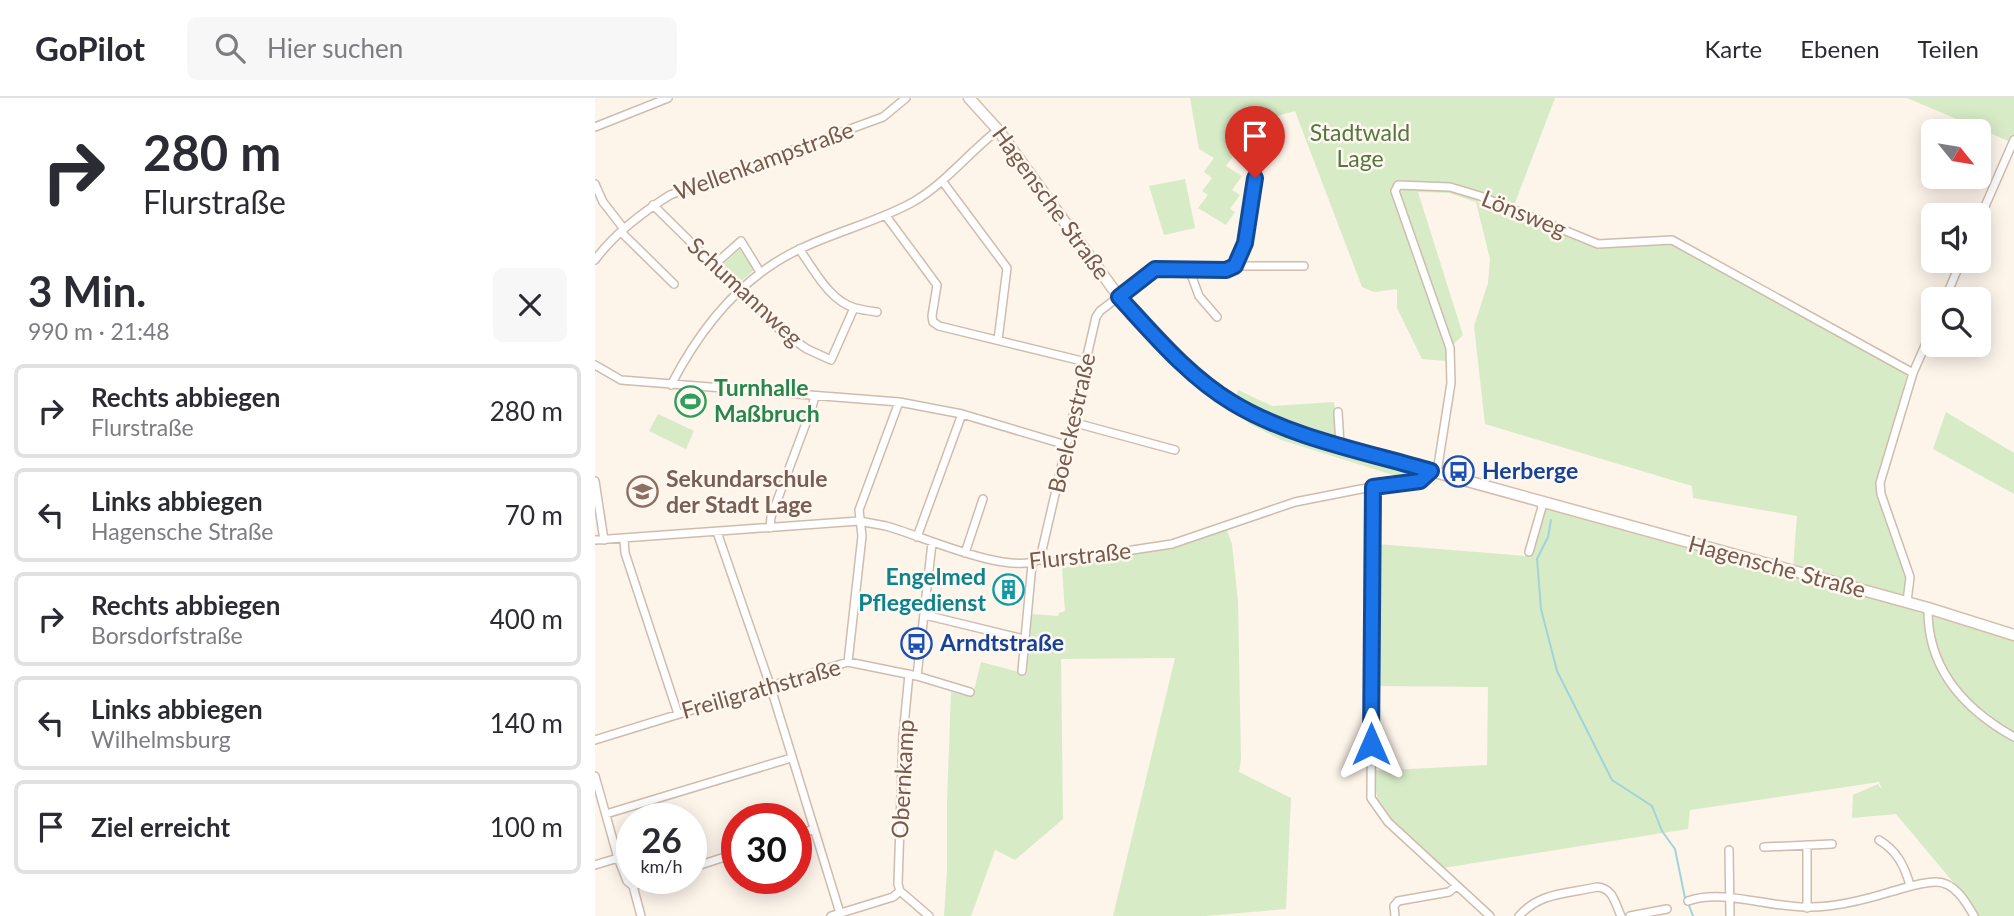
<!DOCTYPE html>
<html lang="de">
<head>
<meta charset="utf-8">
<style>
  body { margin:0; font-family:Lato,sans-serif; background:#f7f7f7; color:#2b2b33; height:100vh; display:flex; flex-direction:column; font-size:26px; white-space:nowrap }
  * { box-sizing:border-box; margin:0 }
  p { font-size:23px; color:#7c7c81 }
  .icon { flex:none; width:38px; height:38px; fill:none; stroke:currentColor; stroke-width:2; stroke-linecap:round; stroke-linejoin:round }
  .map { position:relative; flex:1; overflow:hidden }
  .panel { display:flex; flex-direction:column; background:#fff; width:595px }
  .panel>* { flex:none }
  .top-card { background:#fff; color:#2b2b33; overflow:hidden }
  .needle { width:46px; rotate:120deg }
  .buttons { position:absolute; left:1326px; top:21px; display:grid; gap:14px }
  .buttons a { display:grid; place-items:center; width:70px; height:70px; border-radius:10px; background:#fff; box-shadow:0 4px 18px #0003; font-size:35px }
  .speed { position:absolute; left:21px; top:705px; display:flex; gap:14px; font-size:35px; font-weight:700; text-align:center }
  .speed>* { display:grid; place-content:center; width:91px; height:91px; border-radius:50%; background:#fff; box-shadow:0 4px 18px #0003; line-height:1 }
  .speed small { font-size:18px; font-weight:400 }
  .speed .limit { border:10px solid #d22; background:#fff; color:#111 }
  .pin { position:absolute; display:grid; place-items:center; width:60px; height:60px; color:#fff; margin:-72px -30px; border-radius:50% 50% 50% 0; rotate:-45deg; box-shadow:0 0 7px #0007 }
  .pin .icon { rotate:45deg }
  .me { position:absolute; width:77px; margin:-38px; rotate:0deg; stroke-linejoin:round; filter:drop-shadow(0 0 5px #0008) }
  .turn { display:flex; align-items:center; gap:24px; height:147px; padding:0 28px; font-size:32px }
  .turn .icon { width:91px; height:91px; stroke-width:2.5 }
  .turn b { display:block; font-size:49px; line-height:60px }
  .round { display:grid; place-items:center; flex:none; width:74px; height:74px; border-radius:10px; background:#f7f7f7 }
  .head { display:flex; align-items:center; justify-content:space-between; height:119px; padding:0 28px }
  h1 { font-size:42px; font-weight:700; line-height:52px }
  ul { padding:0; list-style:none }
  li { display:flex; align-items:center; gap:21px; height:94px; margin:0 14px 10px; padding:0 14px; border:4px solid #e1e1e2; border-radius:10px }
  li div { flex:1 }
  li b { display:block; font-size:26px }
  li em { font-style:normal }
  header { display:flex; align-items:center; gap:42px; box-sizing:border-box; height:98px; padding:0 35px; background:#fff; border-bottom:2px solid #e1e1e2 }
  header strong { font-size:33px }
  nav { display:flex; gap:38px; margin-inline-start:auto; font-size:24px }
  .search { width:490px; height:63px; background:#f7f7f7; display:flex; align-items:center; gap:18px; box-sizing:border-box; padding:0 24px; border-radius:10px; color:#7c7c81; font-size:26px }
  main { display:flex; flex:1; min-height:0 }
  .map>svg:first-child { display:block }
  .green { fill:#d7ebc7 }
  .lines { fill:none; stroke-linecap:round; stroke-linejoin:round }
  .stream { stroke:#a3d3d9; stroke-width:2 }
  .street-casing { stroke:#cfbcae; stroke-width:10 }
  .secondary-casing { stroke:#d5beae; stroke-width:13 }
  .street { stroke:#fff; stroke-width:7 }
  .secondary { stroke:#fff; stroke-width:10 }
  .route-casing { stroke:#114b97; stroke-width:18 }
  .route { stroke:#1a73e8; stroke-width:12 }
  .labels { text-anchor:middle; stroke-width:5; stroke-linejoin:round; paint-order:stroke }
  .park-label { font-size:23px; fill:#547741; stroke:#fff8f0 }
  .street-label { font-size:23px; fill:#785a4c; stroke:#fff8f0 }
  .leisure-label { font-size:23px; font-weight:bold; fill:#27864d; stroke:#fff8f0; text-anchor:start }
  .transit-label { font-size:23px; font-weight:bold; fill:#164399; stroke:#fff8f0; text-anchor:start }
  .education-label { font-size:23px; font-weight:bold; fill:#785e54; stroke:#fff8f0; text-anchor:start }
  .culture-label { font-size:23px; font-weight:bold; fill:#0d838f; stroke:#fff8f0; text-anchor:end }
</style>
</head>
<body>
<header>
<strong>GoPilot</strong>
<div class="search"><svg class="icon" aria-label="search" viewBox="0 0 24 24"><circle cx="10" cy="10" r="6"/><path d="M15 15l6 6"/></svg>Hier suchen</div>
<nav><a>Karte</a><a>Ebenen</a><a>Teilen</a></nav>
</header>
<main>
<section class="panel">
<div class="top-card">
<div class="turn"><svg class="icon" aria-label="right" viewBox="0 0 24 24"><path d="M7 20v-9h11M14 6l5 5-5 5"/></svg><div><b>280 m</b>Flurstraße</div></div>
</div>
<div class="head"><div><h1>3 Min.</h1><p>990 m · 21:48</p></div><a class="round"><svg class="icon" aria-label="close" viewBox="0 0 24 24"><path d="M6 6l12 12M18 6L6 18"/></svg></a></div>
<ul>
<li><svg class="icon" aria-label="right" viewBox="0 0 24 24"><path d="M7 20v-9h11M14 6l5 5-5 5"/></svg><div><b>Rechts abbiegen</b><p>Flurstraße</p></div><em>280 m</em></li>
<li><svg class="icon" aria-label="left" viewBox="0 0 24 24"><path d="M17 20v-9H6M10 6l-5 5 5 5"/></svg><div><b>Links abbiegen</b><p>Hagensche Straße</p></div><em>70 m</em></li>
<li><svg class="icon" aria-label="right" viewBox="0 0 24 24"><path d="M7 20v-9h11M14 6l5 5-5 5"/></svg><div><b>Rechts abbiegen</b><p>Borsdorfstraße</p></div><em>400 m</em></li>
<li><svg class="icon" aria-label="left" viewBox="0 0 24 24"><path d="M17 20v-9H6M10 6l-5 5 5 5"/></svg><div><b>Links abbiegen</b><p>Wilhelmsburg</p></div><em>140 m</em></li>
<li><svg class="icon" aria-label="arrive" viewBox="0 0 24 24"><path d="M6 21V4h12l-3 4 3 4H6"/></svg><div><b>Ziel erreicht</b></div><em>100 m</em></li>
</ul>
</section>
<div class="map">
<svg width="1419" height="818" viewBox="0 0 1419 818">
  <rect width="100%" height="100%" fill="#fdf4ea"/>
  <path class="green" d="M595 0H960L918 110 886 98 882 104 1004 150 1076 146 1312 276 1281 392 1312 478 1308 498 1198 469 1202 418 1098 400 1097 388 890 326 879 228 893 185 895 161 881 104 854 95 823 94 868 237 856 249 850 263 827 261 802 210V191L779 194 767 189 700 13 661 24 647 17 660 26 631 68 647 78 637 92 645 97 635 111 640 114 631 127 603 110 613 97 607 93 617 80 609 74 619 60 604 51Z
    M1312 0H1419V37L1416 44Z
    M590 81 600 130 569 137 554 88Z
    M145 151 160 171 144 185 138 184 125 169Z
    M643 292 677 308 739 304 744 341C708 330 674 318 641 299Z
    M615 293 644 312 692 335 779 362 823 379 811 381 686 342 655 326Z
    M1351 314 1419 355V396L1338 351Z
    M63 316 99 333 91 351 54 333Z
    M947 408 1229 486 1419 542V818H1382L1363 790 1301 716 1257 720 1258 697 1283 686 1287 692 1284 684 1095 712 1093 731 848 770 784 709 777 673 892 667 893 589 779 588 782 446 932 458 936 460Z
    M631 430 637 446 643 504 646 661 644 674 696 700 691 811 610 818H518L580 560 466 561 468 721 420 762 400 752 376 818H349L352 774V705L356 594 373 598 378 596 386 564 432 576 437 516 463 518 464 515 470 513 467 470 503 461 576 449Z"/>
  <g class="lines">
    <path class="stream" d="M956 422 953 439 942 461 946 511 962 573 1017 682 1057 708 1067 733 1080 751 1090 800
      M1093 805 1098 818"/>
    <defs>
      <path id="street" d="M0 29 73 0
        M348 84 412 170 403 242
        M0 86 8 104 29 131
        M58 107 187 234 212 251 236 262 259 210
        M291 118 342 187 337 218 338 224 344 228 491 264
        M1384 122 1419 42
        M26 134 79 186
        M204 151C219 171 234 203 260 210 267 212 275 213 282 214
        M0 162C19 136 48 114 75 97L288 19 311 0
        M119 167 146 143 165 174
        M640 168 651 145 669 25
        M594 171 604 198 622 219
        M1350 201 1366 163
        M0 267 26 282 304 304 367 316 471 347
        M76 287C105 231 147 178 205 151 242 133 282 124 318 104 351 85 373 55 403 32
        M743 314 745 347
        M477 324 580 352
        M842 374 856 285 855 250 800 93 803 87 855 89 885 98 1003 146 1077 142 1318 275
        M0 383 9 442
        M778 389 776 700 793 724 895 818
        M175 430 176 419 217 309 220 298
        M122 434 175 587 245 815
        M322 439 367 316
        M0 442 264 423C273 425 282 426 291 428 325 437 415 479 445 461L452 465 577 446 700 404 766 391 825 383 836 373
        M29 442 30 455 83 616
        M934 454 947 409 945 403
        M370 455 388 401
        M445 461 501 219 505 213 560 171 631 172 640 168H709
        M1312 504 1315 479 1286 396 1285 385 1318 275 1339 227
        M1333 510C1332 571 1369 611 1419 639
        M330 517 429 541
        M253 564 267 438 264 412 304 304
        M427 573 437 466
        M314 576 308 638 303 786 305 793 334 818
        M322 578 337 445
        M0 642 253 564 322 578 375 594
        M0 678 23 760 32 783 38 788 46 818
        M11 716 196 660
        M201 737 219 731
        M1284 742C1302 753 1309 767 1315 787
        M1212 747V810
        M1169 749 1237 746
        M1134 752 1135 818
        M0 767 23 760
        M96 770 142 755
        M38 788 61 780
        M1093 803C1128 790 1178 811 1216 809 1242 809 1269 802 1295 794 1310 790 1325 784 1341 784 1360 784 1371 804 1379 818
        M236 818 298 799 305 793
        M800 818 799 808 803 803 854 794 861 788
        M924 818C945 794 972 796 1002 789 1018 790 1020 805 1026 818
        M1035 818 1072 811"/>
      <path id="secondary" d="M374 0 403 32 524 199 579 258 637 304 672 324 836 373 1333 510 1419 537"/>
    </defs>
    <use href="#street" class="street-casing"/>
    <use href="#secondary" class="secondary-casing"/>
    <use href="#street" class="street"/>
    <use href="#secondary" class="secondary"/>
  </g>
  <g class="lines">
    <defs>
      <path id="route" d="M660 80 650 145 640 168 631 172 560 171 524 199C559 237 594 279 638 305 696 340 772 354 836 373L825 383 778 389 776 646"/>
    </defs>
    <use href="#route" class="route-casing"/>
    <use href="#route" class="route"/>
  </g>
  <defs>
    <symbol id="stadium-ring" viewBox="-11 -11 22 22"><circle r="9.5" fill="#fff8f0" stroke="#2e9e5b" stroke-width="1.5"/><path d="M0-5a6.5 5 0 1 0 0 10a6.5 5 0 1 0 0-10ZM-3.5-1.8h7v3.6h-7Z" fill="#2e9e5b"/></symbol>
    <symbol id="bus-ring" viewBox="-11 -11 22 22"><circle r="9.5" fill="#fff8f0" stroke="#1a4fb4" stroke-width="1.5"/><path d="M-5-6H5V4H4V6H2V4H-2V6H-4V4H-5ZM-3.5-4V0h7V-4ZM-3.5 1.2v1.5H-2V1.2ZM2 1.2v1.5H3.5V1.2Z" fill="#1a4fb4"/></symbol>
    <symbol id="school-ring" viewBox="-11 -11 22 22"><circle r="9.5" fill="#fff8f0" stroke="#8d6e63" stroke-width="1.5"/><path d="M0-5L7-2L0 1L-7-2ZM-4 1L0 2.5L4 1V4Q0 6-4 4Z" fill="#8d6e63"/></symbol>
    <symbol id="building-ring" viewBox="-11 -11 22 22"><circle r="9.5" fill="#fff8f0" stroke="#0f9aa8" stroke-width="1.5"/><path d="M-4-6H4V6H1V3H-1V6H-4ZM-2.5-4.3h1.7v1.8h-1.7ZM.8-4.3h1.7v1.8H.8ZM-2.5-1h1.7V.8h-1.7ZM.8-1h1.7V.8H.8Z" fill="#0f9aa8"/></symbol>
  </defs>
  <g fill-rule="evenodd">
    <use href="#stadium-ring" x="78" y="286" width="35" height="35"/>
    <use href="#bus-ring" x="846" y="356" width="35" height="35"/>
    <use href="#school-ring" x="30" y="376" width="35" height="35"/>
    <use href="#building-ring" x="396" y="474" width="35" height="35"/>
    <use href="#bus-ring" x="304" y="528" width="35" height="35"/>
  </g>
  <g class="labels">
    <g class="park-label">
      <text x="765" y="43">Stadtwald<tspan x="765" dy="26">Lage</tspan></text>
    </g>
    <g class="street-label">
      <text transform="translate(169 63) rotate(-20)" y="8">Wellenkampstraße</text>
      <text transform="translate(456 105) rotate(54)" y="8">Hagensche Straße</text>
      <text transform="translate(929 116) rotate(22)" y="8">Lönsweg</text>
      <text transform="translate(150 194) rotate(43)" y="8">Schumannweg</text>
      <text transform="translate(477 325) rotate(-77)" y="8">Boelckestraße</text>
      <text transform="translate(485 458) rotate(-6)" y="8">Flurstraße</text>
      <text transform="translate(1182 469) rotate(15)" y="8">Hagensche Straße</text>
      <text transform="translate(166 591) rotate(-16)" y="8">Freiligrathstraße</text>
      <text transform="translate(308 681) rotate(-87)" y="8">Obernkamp</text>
    </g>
    <g class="leisure-label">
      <text x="119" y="298">Turnhalle<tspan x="119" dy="26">Maßbruch</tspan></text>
    </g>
    <g class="transit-label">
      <text x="887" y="381">Herberge</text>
      <text x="345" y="553">Arndtstraße</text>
    </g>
    <g class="education-label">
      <text x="71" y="389">Sekundarschule<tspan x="71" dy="26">der Stadt Lage</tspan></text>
    </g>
    <g class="culture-label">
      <text x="391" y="487">Engelmed<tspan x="391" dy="26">Pflegedienst</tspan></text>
    </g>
  </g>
</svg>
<div class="buttons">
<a><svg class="needle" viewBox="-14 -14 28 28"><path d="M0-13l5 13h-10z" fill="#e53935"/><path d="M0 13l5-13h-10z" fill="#7c7c81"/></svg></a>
<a><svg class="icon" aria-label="sound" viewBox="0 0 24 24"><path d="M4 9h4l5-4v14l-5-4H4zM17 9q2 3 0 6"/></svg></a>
<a><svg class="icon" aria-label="search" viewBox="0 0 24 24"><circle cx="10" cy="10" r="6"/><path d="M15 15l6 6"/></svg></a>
</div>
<div class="speed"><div>26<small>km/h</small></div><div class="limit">30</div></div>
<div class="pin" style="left:660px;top:80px;background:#d93025"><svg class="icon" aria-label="arrive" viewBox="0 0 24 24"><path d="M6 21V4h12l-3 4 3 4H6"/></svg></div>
<svg class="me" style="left:776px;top:646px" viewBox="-20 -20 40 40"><path d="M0-17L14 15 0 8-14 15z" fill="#1a73e8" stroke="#fff" stroke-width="4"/></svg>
</div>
</main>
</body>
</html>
